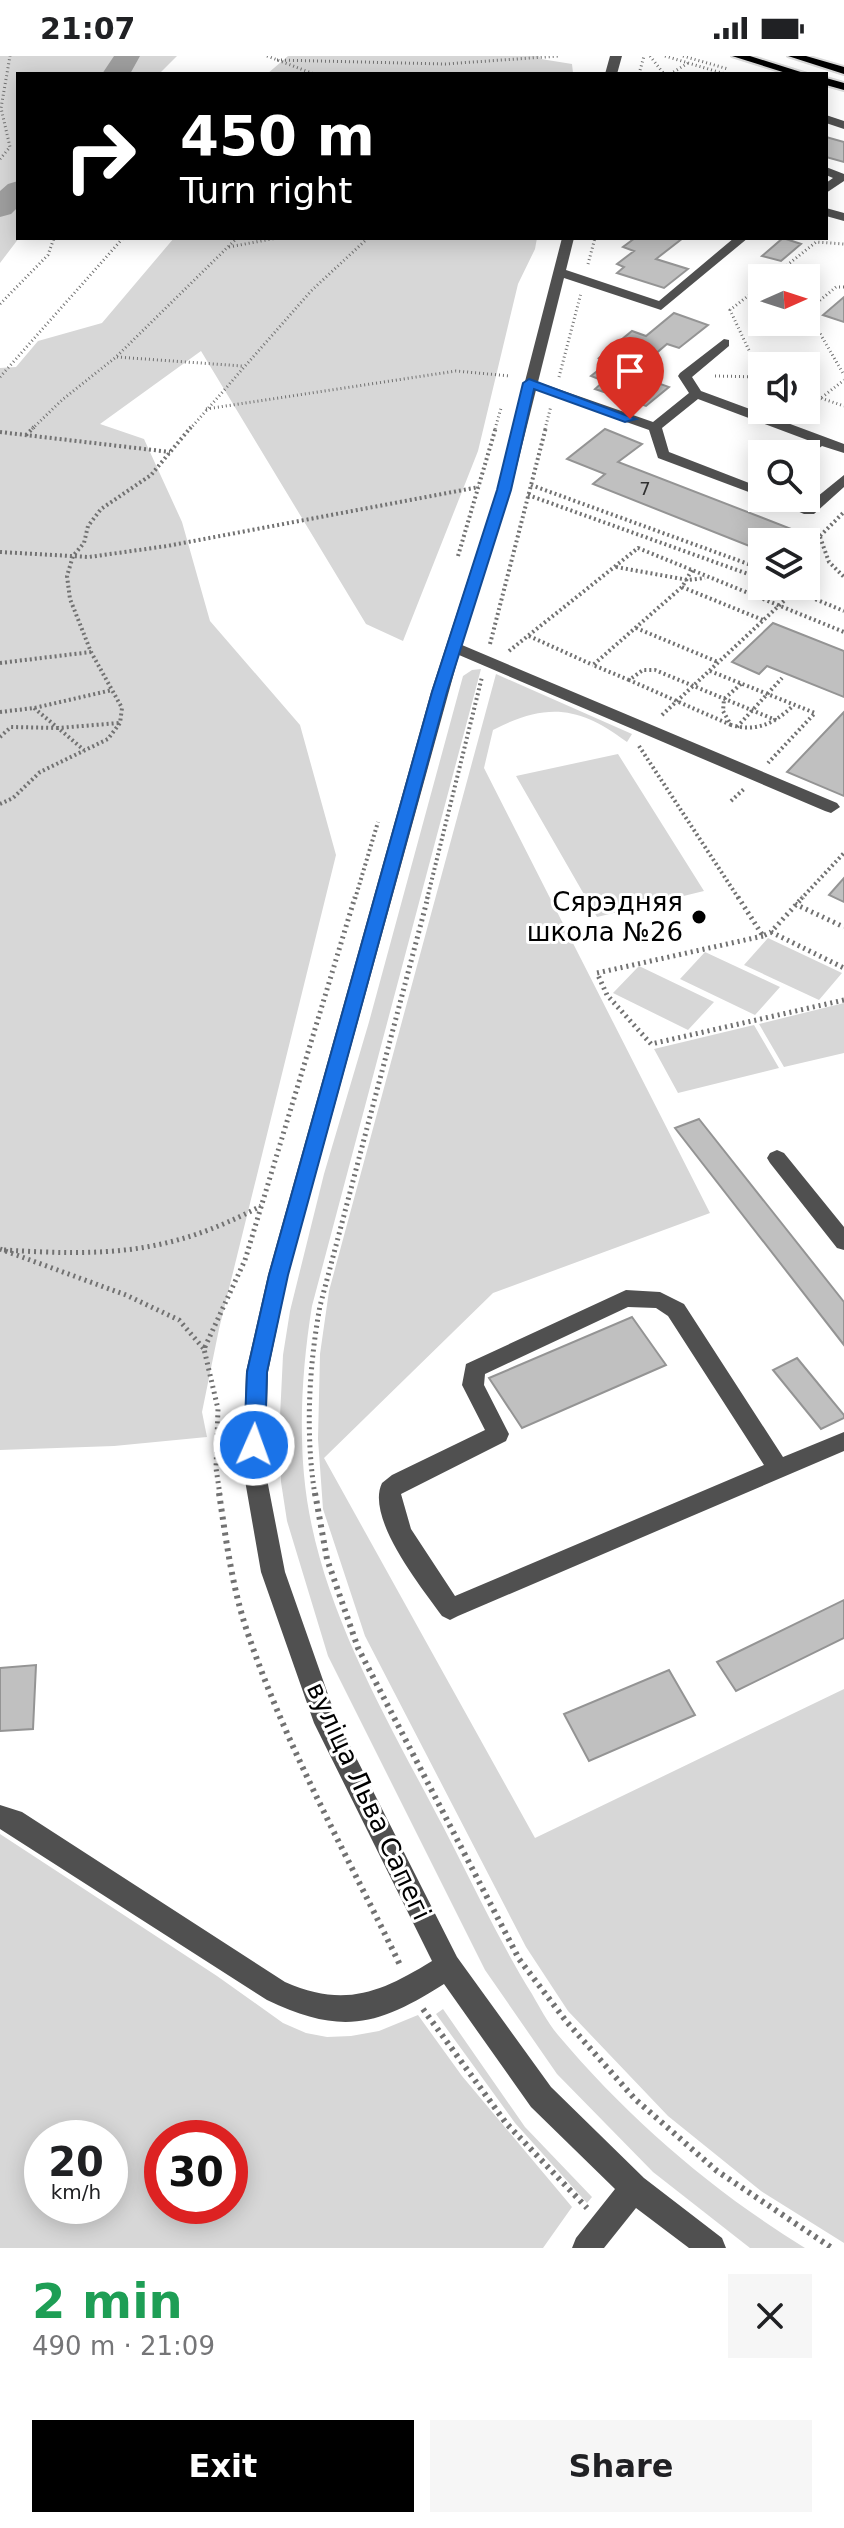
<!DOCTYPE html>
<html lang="en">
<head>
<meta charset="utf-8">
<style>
  body { margin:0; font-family:"DejaVu Sans",sans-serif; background:#f6f6f6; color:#202124; height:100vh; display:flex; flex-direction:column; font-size:30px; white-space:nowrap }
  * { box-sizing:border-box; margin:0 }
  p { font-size:26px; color:#757577 }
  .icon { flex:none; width:44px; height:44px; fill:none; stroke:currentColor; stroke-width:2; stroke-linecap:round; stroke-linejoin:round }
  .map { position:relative; height:2192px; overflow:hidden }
  .sheet { display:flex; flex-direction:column; background:#fff; flex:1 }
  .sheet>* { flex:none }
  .guide { position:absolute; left:16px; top:16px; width:812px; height:168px; border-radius:0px; box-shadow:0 4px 20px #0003; background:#000; color:#fff; overflow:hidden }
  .needle { width:52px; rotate:87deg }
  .buttons { position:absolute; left:748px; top:208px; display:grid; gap:16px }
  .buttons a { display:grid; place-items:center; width:72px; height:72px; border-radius:0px; background:#fff; box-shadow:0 4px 20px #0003; font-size:40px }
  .speed { position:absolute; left:24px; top:2064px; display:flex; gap:16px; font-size:40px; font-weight:700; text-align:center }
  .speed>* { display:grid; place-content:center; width:104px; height:104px; border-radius:50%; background:#fff; box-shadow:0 4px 20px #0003; line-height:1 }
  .speed small { font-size:20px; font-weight:400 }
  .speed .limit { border:12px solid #d22; background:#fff; color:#111 }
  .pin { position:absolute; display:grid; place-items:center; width:68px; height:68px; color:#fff; margin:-82px -34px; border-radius:50% 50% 50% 0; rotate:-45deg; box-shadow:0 0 8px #0007 }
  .pin .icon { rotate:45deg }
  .me { position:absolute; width:88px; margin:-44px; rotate:2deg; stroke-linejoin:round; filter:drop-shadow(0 0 6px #0008) }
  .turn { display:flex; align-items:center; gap:28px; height:168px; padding:0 32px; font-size:36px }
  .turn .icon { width:104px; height:104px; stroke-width:2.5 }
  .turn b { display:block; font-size:56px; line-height:68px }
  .round { display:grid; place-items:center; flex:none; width:84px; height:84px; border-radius:0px; background:#f6f6f6 }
  .headline { display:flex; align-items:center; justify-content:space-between; height:136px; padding:0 32px }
  h1 { font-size:48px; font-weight:700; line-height:60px; color:#1e9e55 }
  .cta { display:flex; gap:16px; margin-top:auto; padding:16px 32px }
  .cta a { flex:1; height:92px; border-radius:0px; background:#000; color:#fff; font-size:32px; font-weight:700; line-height:92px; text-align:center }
  .cta a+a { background:#f6f6f6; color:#202124 }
  .status { display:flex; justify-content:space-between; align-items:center; height:56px; padding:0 40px; background:#fff; direction:ltr }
  .status svg { height:22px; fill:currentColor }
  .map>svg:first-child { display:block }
  .green { fill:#d7d7d7; fill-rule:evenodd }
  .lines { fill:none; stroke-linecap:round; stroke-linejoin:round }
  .river { fill:#9e9e9e; fill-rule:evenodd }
  .building { fill:#c0c0c0; stroke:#949494; stroke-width:2 }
  .major-casing { stroke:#dbdbdb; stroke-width:4 }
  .path-far3 { stroke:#727272; stroke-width:3; stroke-dasharray:1 3; stroke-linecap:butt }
  .path-far2 { stroke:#727272; stroke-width:4; stroke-dasharray:2 3; stroke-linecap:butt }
  .path-far1 { stroke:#727272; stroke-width:5; stroke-dasharray:2 4; stroke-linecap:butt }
  .path { stroke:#727272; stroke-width:6; stroke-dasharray:3 5; stroke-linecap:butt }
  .minor { fill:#505050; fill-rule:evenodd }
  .major { fill:#000; fill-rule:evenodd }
  .route { fill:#1a73e8; stroke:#114b97; stroke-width:2 }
  .poi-dot { fill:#000; stroke:#fff; stroke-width:3 }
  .labels { text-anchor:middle; stroke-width:6; stroke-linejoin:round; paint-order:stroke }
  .far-number-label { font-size:18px; fill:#303030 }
  .poi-label { font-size:26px; fill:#000; stroke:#fff; text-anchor:end }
  .street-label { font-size:26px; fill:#000; stroke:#fff }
</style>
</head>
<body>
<div class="status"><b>21:07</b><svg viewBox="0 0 49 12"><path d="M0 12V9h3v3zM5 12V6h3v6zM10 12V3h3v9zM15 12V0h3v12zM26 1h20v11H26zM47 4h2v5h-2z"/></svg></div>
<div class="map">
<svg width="844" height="2192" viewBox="0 0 844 2192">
  <rect width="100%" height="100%" fill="#fff"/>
  <path class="green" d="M0 0H177L159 18H18L19 182 0 207Z
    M288 0H539L541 3 572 8 573 17 267 18Z
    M174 182H537L535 193 518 228 478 395 403 585 366 568 201 295 100 368 144 383 182 466 210 565 300 669 336 799 219 1273 202 1356 207 1381 114 1390 0 1394V312L16 311 38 285 102 267Z
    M481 613 312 1250C303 1305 299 1364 304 1419 316 1551 393 1672 452 1788 478 1839 502 1890 532 1938 540 1952 548 1967 558 1979 629 2063 711 2134 805 2192H750L653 2116 557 2018 485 1914 328 1600 287 1465 281 1426 280 1361 283 1299 290 1255 324 1118 369 966 463 620 472 614Z
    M496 618 632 678 627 686C579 650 547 646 493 674L484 712 710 1157 493 1237 324 1402 535 1782 844 1633V2187L761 2135 668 2060 568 1955 526 1891 365 1580 323 1453 318 1383 320 1298 329 1235Z
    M618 698 704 835 597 861 516 720Z
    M768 882 842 917 819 944 744 909Z
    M705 896 780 931 755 959 680 923Z
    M639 910 714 946 688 974 613 937Z
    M844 947V997L784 1011 759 968Z
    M754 969 779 1012 678 1037 654 993Z
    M0 1778 217 1920 283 1967 306 1977 327 1981 351 1980 379 1975 418 1959 462 2020 572 2151 543 2192H0ZM42 2082H110V2150H42ZM162 2082H230V2150H162Z
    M443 1953 525 2071 592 2141 587 2147 515 2067 436 1958Z"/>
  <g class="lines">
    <path class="river" d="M114 0H140L130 18H102Z
      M18 125V151L11 158 0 161V135L8 128Z"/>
  </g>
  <path class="building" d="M826 81 844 86V106L826 101Z
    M635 182H683L656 203 688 213 664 232 617 217 624 211 617 208 634 195 623 191Z
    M783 182 801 188 781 205 762 200Z
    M844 241V266L823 259Z
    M674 257 708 269 679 292 667 288 632 318 669 331 646 350 595 333 604 325 591 320 610 305 599 302 632 275 646 280Z
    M605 373 642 388 618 406 794 474 781 486H762V495L593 428 605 418 567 403Z
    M773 567 844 595V641L767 610 759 618 732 606Z
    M844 656V740L787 716Z
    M844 822V846L829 839Z
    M699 1063 844 1246V1289L675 1072Z
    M632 1261 666 1309 522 1372 489 1322Z
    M797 1302 844 1359V1362L821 1373 773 1314Z
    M844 1544V1582L736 1635 717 1606Z
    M36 1609 33 1673 0 1675V1612Z
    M669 1614 695 1659 589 1705 564 1658Z"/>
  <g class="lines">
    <defs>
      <path id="major" d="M732 0H750L807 18H789Z
        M788 0H806L844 11V18Z
        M826 22 844 27V34L826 29Z"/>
    </defs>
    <use href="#major" class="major-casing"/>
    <path class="path-far3" d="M267 0 314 18
      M650 0 664 18
      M665 0 725 18
      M683 0 728 13
      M277 4 445 8 559 0
      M639 18 644 0
      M670 18 690 6
      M0 103 10 91 1 52 10 0
      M229 191 277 182
      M588 208 595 182
      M771 222 816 186 844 188
      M762 229 730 254 762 322
      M844 231H836L807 255 844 319
      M0 248 48 199 54 182
      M117 301 242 310
      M715 320 761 321
      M0 321 123 182
      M559 321 581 237
      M806 337 844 350
      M206 353 456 315 510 320
      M806 354 844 324
      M32 373 62 344 116 301 237 182
      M190 373 311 235 368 182
      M495 373 501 352
      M545 373 551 350"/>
    <path class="path-far2" d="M0 376 170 396
      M26 379 34 371
      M531 429 762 513
      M528 439 762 523
      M820 481 829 506 844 521
      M806 494 844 456
      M0 496 89 501 167 490 479 431
      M458 500 496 371
      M616 511 688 524 705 522
      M783 530 844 555
      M682 531 763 564
      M636 572 718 606
      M529 580 593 609
      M490 588 546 371
      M509 595 638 492 844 576
      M0 607 91 596
      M710 615 815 657 768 707
      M629 624 593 609 682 531 692 514
      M741 628 724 643 723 655 731 669C757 676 773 668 793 650
      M34 652 58 672 119 667
      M0 656 34 652 112 634
      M662 659 786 543 787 530
      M731 669 629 624 643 614H655L778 665
      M737 671 782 622
      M0 681 11 671 58 672 84 694
      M639 690 739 843
      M731 745 745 732
      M0 748 13 742 40 716 108 683 120 667 122 652 91 596 70 543 67 520 73 500 84 487 88 470 101 453 151 419 191 371
      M355 843 378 766
      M427 843 482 621
      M801 843 844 797"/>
    <path class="path-far1" d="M738 841 763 880 771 876 803 841
      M795 848 844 871
      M771 876 844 912
      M763 880 597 917 607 939 651 988 844 944
      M0 1193 126 1239 179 1264 204 1293
      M4 1194C106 1200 168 1199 261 1150
      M220 1439 216 1412 218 1353 204 1293 245 1204 355 841
      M315 1439C305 1378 309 1310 320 1250L428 841"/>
    <path class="path" d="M219 1437C226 1483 232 1531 247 1575 286 1691 347 1799 400 1909
      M315 1437 327 1503 358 1592 519 1903 566 1965 635 2043 717 2115 832 2192
      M423 1953 506 2067 587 2152"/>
    <path class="minor" d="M610 0H622L617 18H605Z
      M826 59 844 65V73L826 67Z
      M826 111 844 118V125L826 137V127L833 122 826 119Z
      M826 152 844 157V165L826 160Z
      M562 182H574L566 214 659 245 734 182H748L661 254 564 222 538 326 653 366 689 337 678 320 680 317 724 283 729 284V290L692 321 701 335 844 388V397L822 390 806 402V398H797L810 385 698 343 662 372 669 396 762 432V441L658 402 649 374 536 334 511 434 462 589 837 747 840 751 831 757 825 755 459 599 288 1219 268 1316 265 1413 285 1516 337 1664 457 1901 551 2031 644 2122 722 2182 726 2192H689L636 2152 604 2192H572L576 2182 615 2133 531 2051 444 1928C376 1971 341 1979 267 1944L0 1773V1749L22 1756 285 1926C344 1952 380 1937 432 1905L314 1667 261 1516 243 1413 246 1316 268 1219 431 636 497 434Z
      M844 419V431L814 458H804L768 442H788L807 449Z
      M777 1094 784 1097 844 1171V1194L837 1192 770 1107 767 1102 770 1097Z
      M626 1234 660 1236 684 1248 783 1401 844 1376V1395L458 1560 450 1564 442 1560C422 1532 365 1462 382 1427L392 1419 485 1374 462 1329 466 1308ZM628 1251 656 1252 668 1260 764 1409 455 1540 411 1473 401 1438 506 1385 509 1378 484 1329 485 1318Z"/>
    <use href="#major" class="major"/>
  </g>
  <path class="route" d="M529 323 636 363 625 366 534 333 511 434 447 636 288 1219 267 1316 265 1389 262 1395 254 1397 247 1395 244 1389 247 1316 269 1219 432 636 497 434 523 327Z"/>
  <circle class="poi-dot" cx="699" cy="861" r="8"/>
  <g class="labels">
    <g class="far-number-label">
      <text x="645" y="439">7</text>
    </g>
    <g class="poi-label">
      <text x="683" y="855">Сярэдняя<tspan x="683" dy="30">школа №26</tspan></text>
    </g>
    <g class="street-label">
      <text transform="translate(369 1745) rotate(65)" y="9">вуліца Льва Сапегі</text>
    </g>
  </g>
</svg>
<div class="buttons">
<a><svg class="needle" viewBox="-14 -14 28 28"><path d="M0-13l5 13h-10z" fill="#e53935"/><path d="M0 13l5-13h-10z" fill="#757577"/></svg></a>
<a><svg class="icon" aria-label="sound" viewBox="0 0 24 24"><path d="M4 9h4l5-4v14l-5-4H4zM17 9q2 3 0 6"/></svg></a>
<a><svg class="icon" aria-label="search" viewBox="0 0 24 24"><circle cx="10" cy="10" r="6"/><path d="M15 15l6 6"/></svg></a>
<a><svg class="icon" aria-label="layers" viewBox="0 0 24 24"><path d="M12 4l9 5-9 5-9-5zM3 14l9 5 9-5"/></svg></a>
</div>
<div class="speed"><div>20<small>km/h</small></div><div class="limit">30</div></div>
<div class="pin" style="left:630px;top:363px;background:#d93025"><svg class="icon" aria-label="arrive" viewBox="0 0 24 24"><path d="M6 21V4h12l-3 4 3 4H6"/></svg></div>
<svg class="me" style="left:254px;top:1389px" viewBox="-20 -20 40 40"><circle r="17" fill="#1a73e8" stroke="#fff" stroke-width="3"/><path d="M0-11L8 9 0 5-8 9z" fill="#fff"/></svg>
<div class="guide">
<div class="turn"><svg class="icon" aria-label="right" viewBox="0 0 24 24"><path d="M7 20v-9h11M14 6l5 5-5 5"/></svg><div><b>450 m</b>Turn right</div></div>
</div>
</div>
<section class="sheet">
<div class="headline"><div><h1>2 min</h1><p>490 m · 21:09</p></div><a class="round"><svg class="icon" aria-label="close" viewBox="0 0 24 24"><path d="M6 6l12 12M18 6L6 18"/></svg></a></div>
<div class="cta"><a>Exit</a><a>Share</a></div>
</section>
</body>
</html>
